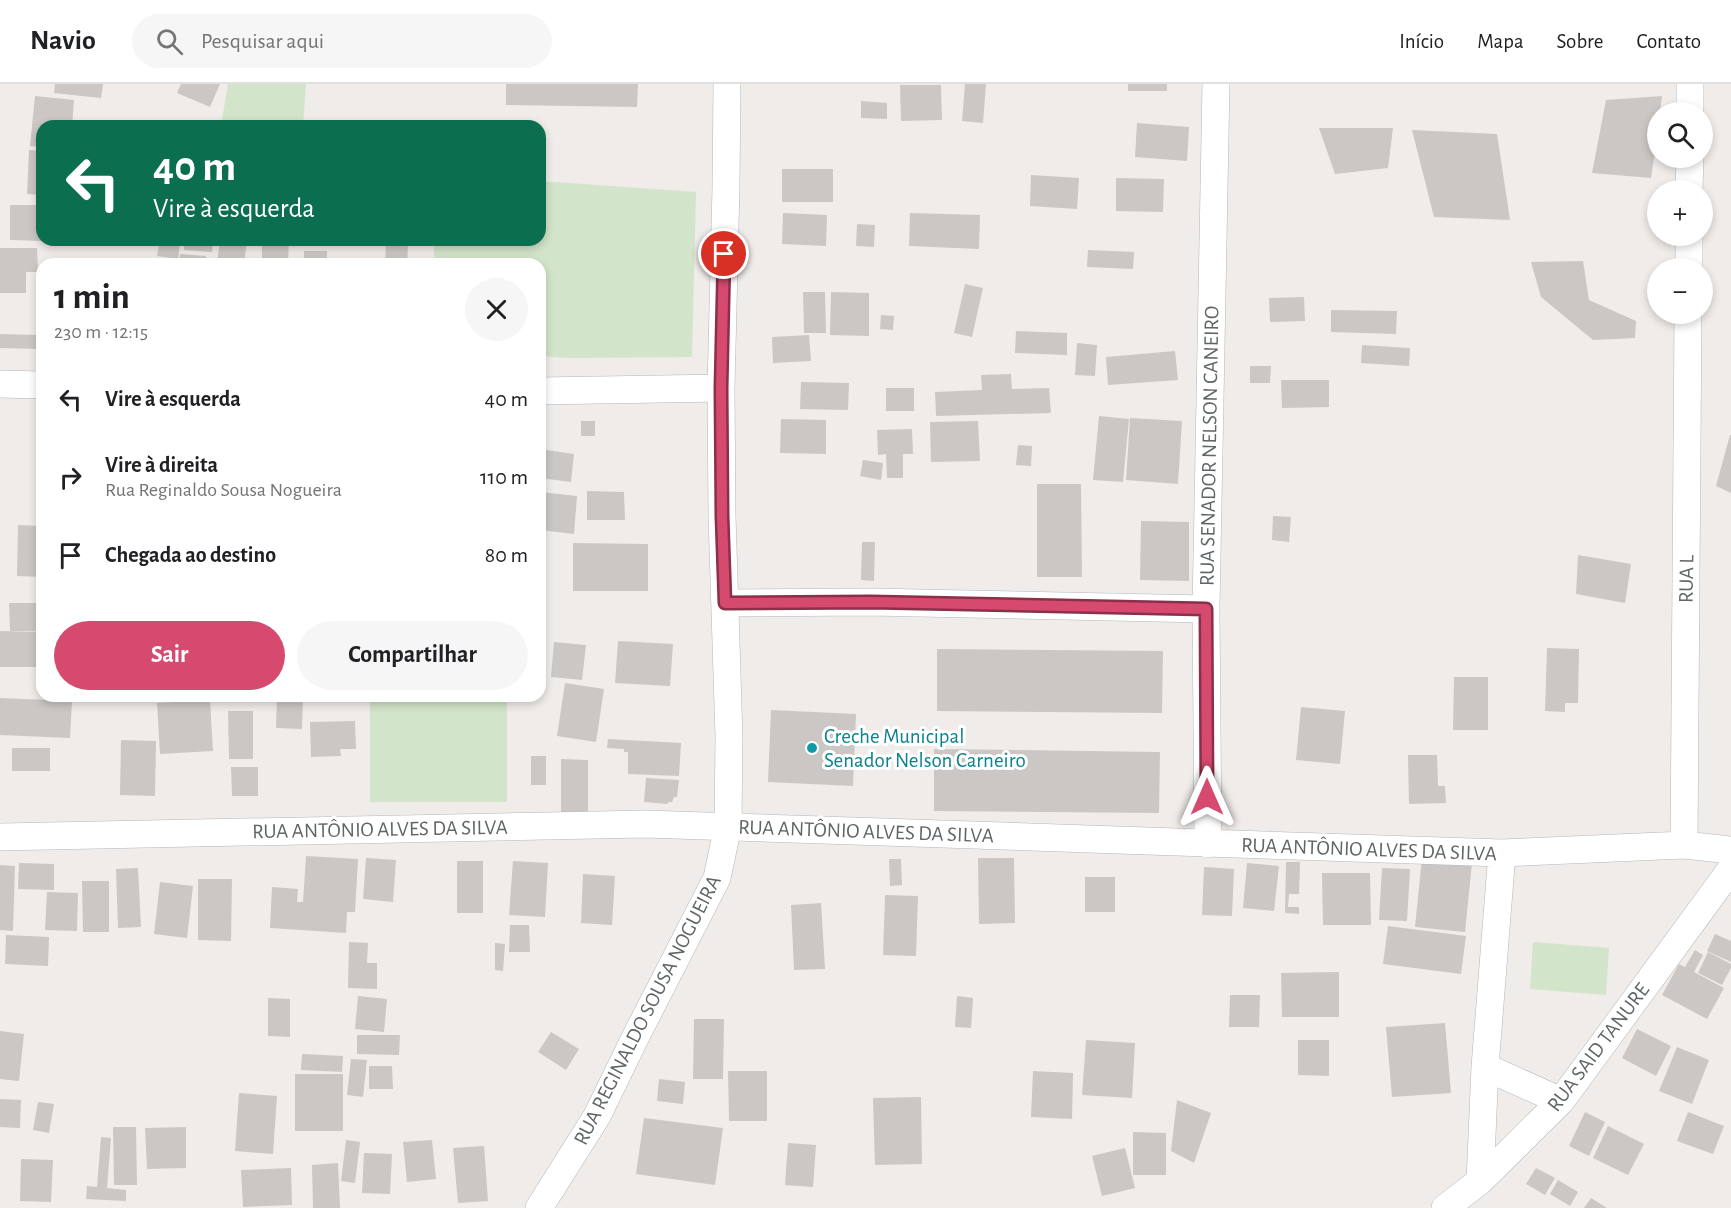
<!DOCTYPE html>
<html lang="pt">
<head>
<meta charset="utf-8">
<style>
  body { margin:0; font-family:"Alegreya Sans",sans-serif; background:#f6f6f6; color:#202124; height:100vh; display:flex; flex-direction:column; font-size:22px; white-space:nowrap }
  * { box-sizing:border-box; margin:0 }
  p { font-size:20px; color:#757577 }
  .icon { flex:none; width:33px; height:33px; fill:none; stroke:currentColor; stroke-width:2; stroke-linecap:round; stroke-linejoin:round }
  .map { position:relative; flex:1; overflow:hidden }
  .details { position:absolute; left:36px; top:174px; width:510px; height:444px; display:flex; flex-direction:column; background:#fff; border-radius:18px; box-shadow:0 3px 9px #0003 }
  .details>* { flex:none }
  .top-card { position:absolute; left:36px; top:36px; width:510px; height:126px; border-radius:18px; box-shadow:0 3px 9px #0003; background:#0b6e4f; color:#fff; overflow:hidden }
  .tools { position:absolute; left:1647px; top:18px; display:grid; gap:12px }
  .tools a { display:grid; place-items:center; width:66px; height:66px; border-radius:50%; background:#fff; box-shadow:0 3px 9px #0003; font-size:30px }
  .pin { position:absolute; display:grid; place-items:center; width:51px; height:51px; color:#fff; margin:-26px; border:3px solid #fff; border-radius:50%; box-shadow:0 2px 6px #0007 }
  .me { position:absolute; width:66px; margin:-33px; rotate:0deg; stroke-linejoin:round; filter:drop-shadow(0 0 4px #0008) }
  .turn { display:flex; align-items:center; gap:21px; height:126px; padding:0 18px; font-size:27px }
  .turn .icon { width:78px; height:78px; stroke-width:2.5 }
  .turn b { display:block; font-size:42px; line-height:51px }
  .round { display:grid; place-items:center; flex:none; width:63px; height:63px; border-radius:32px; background:#f6f6f6 }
  .head { display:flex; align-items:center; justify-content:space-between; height:102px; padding:0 18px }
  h1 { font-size:36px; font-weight:700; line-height:45px }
  .action { display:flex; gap:12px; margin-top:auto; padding:12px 18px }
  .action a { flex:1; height:69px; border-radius:36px; background:#d54a6e; color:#fff; font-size:24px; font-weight:700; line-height:69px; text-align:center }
  .action a+a { background:#f6f6f6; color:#202124 }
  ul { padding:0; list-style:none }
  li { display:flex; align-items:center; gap:18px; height:78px; padding:0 18px }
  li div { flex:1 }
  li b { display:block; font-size:22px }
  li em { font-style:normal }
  header { display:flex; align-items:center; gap:36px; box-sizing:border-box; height:84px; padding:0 30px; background:#fff; border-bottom:2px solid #e0e0e0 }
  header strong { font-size:28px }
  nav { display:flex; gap:33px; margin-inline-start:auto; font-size:21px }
  .search { width:420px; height:54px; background:#f6f6f6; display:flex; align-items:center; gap:15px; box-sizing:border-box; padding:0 21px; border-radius:33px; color:#757577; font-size:22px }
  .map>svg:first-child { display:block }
  .green { fill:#d2e4c9 }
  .building { fill:#cbc7c5 }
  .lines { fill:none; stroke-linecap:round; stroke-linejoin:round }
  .street-casing { stroke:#b3b7b9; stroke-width:28 }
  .street { stroke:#fff; stroke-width:27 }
  .route-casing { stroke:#8a3048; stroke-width:15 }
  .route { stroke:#d54a6e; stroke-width:10 }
  .culture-dot { fill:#0f9aa8; stroke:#fff; stroke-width:2 }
  .labels { text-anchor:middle; stroke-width:6; stroke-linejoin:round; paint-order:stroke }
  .street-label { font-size:21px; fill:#606567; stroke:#fff }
  .culture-label { font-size:21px; fill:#0d838f; stroke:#fff; text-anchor:start }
</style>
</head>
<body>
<header>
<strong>Navio</strong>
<div class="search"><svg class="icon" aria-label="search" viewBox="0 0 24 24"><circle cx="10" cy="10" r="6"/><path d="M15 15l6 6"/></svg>Pesquisar aqui</div>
<nav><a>Início</a><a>Mapa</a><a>Sobre</a><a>Contato</a></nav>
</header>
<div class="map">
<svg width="1731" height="1124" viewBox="0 0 1731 1124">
  <rect width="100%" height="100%" fill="#f0ece9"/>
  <path class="green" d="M228 0H306L303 42H221Z
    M540 97 696 108 692 273 566 274 540 272V180H434V156H540Z
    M370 612H507V718H370Z
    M1533 858 1609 864 1606 911 1530 905Z"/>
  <path class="building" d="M55 0H103L101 14 54 9Z
    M181 0H220L210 23 177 9Z
    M506 0H638L637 23 506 21Z
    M965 0H986L983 39 962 37Z
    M1128 0H1167V7H1128Z
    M900 1H941L942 36 901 37Z
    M35 12 74 16 72 42H42V63L30 62Z
    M1662 12 1660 28H1658V47L1651 94 1592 89 1606 16Z
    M861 17 887 19V35L861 34Z
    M1137 39 1189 43 1187 77 1135 73Z
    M1319 44H1393L1388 84 1335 90Z
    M1412 46 1497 50 1510 136 1434 133Z
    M29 66 42 67V111L27 110Z
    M782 85H833V118H782Z
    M1031 91 1079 94 1077 125 1030 122Z
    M1116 94 1164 95 1163 128 1116 127Z
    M10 121H42V157L10 156Z
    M783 129 827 131 826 162 782 160Z
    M910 129 980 131 979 165 909 162Z
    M857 140 875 141 874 163 856 162Z
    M160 156 173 158V156H213L212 168 184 166V160L180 159 178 175 157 172Z
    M220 156H247L244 180H217Z
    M262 156H289L288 180H262Z
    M386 160 408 161 407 180H385Z
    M0 164H37L38 188H26V209H0Z
    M1088 166 1134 168 1133 185 1087 183Z
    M304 167H327V180H304Z
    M180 170 206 172 205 180H179Z
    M103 175 127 179V180H103Z
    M1583 177 1589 216 1636 237 1635 254 1593 256 1541 213 1531 178Z
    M965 200 983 204 972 253 954 249Z
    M803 208H825L826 249H804Z
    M831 208 869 209V252L830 251Z
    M1304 213 1305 237 1270 238 1269 214Z
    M1331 226 1397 227 1396 250 1331 248Z
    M881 231 894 232 893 246 880 245Z
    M1016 247 1067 249V271L1015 269Z
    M0 250 38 251V265L0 264Z
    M809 251 811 277 773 279 772 253Z
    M1077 259 1097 261 1095 292 1075 291Z
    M1362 261 1410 264 1409 282 1361 279Z
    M1175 267 1178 296 1108 301 1106 273Z
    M1250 282H1271L1270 299H1250Z
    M1011 290 1012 305 1049 304 1051 329 936 332 935 308 982 306 981 291Z
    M1281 296H1329V323L1282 324Z
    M801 298 849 299 848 326 800 325Z
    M886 304H914V327H886Z
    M1099 332 1129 335 1123 398 1093 396Z
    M1130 334 1182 337 1178 400 1126 396Z
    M781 335 826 336V370L780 369Z
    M581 337H595V352H581Z
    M978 337 980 377 931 378 930 338Z
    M40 338H42V398L39 397Z
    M912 345 913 370H903V394H887L886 370 878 371 877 346Z
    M1730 351H1731V409L1716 402Z
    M1018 361 1032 362 1031 382 1016 381Z
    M540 365 574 370 571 398 540 394Z
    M863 376 883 379 881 396 860 392Z
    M1037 400H1081L1082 493H1037Z
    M587 407 624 408 625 436H587Z
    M540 408 577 412 574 450 540 446Z
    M1273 432 1291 433 1289 458 1272 456Z
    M1141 437 1189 438V497L1140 496Z
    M18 441 42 442V493L17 492Z
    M862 458H875L874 497 861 496Z
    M573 459 648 460V507H573Z
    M1578 471 1631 480 1625 519 1576 510Z
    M9 519H42V547H10Z
    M0 547 42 548V583H0Z
    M618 557 673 560 670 602 615 599Z
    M554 558 586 561 582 596 551 593Z
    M1547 564 1579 565 1578 619H1565V628L1545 627Z
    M937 565 1163 567 1162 629 937 627Z
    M1454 593H1488V646H1453Z
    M565 599 604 605 596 658 557 652Z
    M277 612H303L302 645 276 644Z
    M0 614 72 617 70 654 0 651Z
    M210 616 213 667 160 670 157 619Z
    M1301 623 1345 627 1340 680 1296 676Z
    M771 626 856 630 853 702 768 698Z
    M228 627H253V675H229Z
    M355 637 356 665H340L341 672 311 673 310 638Z
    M608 655 681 659 679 692 628 690V668H624V665L607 664Z
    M121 656 156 657 155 712 120 711Z
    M12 664H50V687H12Z
    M934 665 1160 668 1159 729 934 727Z
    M1408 671H1437L1438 702H1445L1446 719 1409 720Z
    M531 672H546V701H531Z
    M561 675 588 676V728H561Z
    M231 683H258V712H232Z
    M646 694 679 696 677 713H674L672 718H668V720L644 718Z
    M306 772 358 775 355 828H347L346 849 270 844 272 803 298 805 297 818H303Z
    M366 774 396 776 393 818 363 815Z
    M978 774H1014L1015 839 979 840Z
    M1422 774 1472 779 1465 848 1415 843Z
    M889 775H901L902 801 890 802Z
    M457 777H483V829H457Z
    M513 777 548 779 545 833 509 831Z
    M1286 778H1300L1299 810H1289L1288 823H1299V830L1285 829Z
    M19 779 54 780V806L18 805Z
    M1247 779 1279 782 1274 827 1243 824Z
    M0 781 15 782 13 847 0 846Z
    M1204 783 1234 785 1232 832 1202 831Z
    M138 784 141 843 118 844 116 785Z
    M1382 784 1410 785 1407 837 1379 836Z
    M1322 789H1370L1371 841H1323Z
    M583 790 615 792 612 841 581 839Z
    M1085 793H1115V828H1085Z
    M198 795H232L231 857 198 856Z
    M82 797H109V848H83Z
    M160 798 193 802 187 854 154 850Z
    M47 808 78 809 77 847 45 846Z
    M885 811 918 812 916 872 883 871Z
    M821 819 825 885 794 886 791 821Z
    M510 841H529L530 868H509Z
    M1388 842 1466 852 1461 890 1383 880Z
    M1715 850 1731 857V878L1707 867Z
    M6 851 49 853 48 882 5 880Z
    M349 858 368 859 367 879H377V905L348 904Z
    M495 859 505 860 503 887 495 886Z
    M1695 866 1703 871 1694 888 1724 904 1707 935 1662 911 1679 880 1685 883Z
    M1708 868 1731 880V884L1722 901 1698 889Z
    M1339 888V933H1282L1281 889Z
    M1230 911H1260L1259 943H1229Z
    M358 912 387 915 384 948 355 945Z
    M957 912 973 914 971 944 955 943Z
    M268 914 290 915V953L268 952Z
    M694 935H724L723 995H693Z
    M1445 939 1451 1009 1392 1013 1386 943Z
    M1637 945 1671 962 1656 992 1622 974Z
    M0 947 24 950 19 997 0 995Z
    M551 948 579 965 566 986 538 968Z
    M357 951H400L399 971 357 970Z
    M1086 956 1135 959 1132 1014 1082 1011Z
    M1298 956H1329V992L1298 991Z
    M1677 963 1709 976 1692 1020 1659 1007Z
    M302 970 343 972 342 988 301 986Z
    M351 975 367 976 363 1013 347 1011Z
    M369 982H392L393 1005H369Z
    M728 987H767V1037H729Z
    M1033 987 1073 989 1072 1035 1031 1033Z
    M295 990H343V1047H295Z
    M659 995 685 998 683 1020 657 1017Z
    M239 1009 277 1012 273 1070 235 1067Z
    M921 1013 922 1080 875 1081 873 1014Z
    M0 1015 21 1016 20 1044 0 1043Z
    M1177 1016 1211 1029 1194 1079 1171 1067Z
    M38 1018 54 1020 49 1049 33 1046Z
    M1585 1028 1605 1038 1589 1072 1569 1062Z
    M1688 1028 1724 1042 1713 1070 1677 1057Z
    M644 1034 723 1044 715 1101 636 1090Z
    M1608 1042 1644 1060 1628 1091 1593 1074Z
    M113 1043H136L137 1101H114Z
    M186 1043V1084L147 1085 145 1044Z
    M1133 1048 1166 1049V1091H1133Z
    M101 1053 111 1054 107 1104 126 1106V1117L86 1115 87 1102 97 1103Z
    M346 1056 360 1058 355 1099 341 1097Z
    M432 1056 436 1095 407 1098 403 1058Z
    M788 1059 816 1061 813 1103 785 1101Z
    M484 1062 488 1117 458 1119 453 1064Z
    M1125 1064 1135 1104 1102 1112 1092 1072Z
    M364 1069 392 1070 390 1110 362 1109Z
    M21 1075 53 1076 51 1118 20 1117Z
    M338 1079 340 1124H313L312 1081Z
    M291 1084 292 1121 243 1123 241 1086Z
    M1536 1084 1555 1094 1545 1111 1526 1100Z
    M1558 1096 1578 1108 1570 1122 1550 1110Z
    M1591 1114 1607 1124H1584Z"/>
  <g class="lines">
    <defs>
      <path id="street" d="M1690 28V0
        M1689 106 1690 74
        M1689 184V152
        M0 300 42 301
        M540 307 721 304
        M725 519 871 518 1206 525
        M0 753 646 740 1502 769 1684 761 1731 766
        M1208 760 1206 525 1216 0
        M1684 761 1688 230
        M1485 983 1561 1017
        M1480 1097 1485 983 1502 769
        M539 1124 597 1032 635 954 717 794 728 742 729 653 722 432 721 304 726 103 727 0
        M1445 1124 1480 1097 1561 1017 1731 785"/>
    </defs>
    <use href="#street" class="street-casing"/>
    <use href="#street" class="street"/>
  </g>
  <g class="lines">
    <defs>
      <path id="route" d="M724 170 721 304 722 432 725 519 871 518 1206 525 1207 713"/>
    </defs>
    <use href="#route" class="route-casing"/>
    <use href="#route" class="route"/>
  </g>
  <circle class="culture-dot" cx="812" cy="664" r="6"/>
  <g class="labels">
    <g class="street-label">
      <text transform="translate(1209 362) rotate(-89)" y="7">RUA SENADOR NELSON CANEIRO</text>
      <text transform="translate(1686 495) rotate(-89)" y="7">RUA L</text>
      <text transform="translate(380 745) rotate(-1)" y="7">RUA ANTÔNIO ALVES DA SILVA</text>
      <text transform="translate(866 747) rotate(2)" y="7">RUA ANTÔNIO ALVES DA SILVA</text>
      <text transform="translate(1369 765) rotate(2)" y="7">RUA ANTÔNIO ALVES DA SILVA</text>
      <text transform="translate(647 926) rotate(-63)" y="7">RUA REGINALDO SOUSA NOGUEIRA</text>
      <text transform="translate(1598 963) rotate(-53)" y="7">RUA SAID TANURE</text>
    </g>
    <g class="culture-label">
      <text x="824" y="659">Creche Municipal<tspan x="824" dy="24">Senador Nelson Carneiro</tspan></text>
    </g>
  </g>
</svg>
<div class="tools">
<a><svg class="icon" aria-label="search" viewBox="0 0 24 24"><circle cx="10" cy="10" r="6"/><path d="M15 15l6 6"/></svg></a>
<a>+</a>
<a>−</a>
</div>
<div class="pin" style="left:724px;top:170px;background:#d93025"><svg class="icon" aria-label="arrive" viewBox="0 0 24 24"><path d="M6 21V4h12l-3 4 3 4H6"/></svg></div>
<svg class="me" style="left:1207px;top:713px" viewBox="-20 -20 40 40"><path d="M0-17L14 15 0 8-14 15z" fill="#d54a6e" stroke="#fff" stroke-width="4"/></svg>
<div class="top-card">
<div class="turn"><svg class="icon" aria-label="left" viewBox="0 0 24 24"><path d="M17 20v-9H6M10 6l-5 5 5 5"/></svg><div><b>40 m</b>Vire à esquerda</div></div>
</div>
<section class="details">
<div class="head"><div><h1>1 min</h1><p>230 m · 12:15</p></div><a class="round"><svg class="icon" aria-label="close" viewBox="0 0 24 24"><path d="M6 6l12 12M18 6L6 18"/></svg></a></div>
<ul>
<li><svg class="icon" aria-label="left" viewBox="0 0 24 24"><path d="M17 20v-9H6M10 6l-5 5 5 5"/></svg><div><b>Vire à esquerda</b></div><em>40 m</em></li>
<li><svg class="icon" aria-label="right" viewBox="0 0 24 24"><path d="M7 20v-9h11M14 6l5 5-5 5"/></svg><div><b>Vire à direita</b><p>Rua Reginaldo Sousa Nogueira</p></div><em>110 m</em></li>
<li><svg class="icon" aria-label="arrive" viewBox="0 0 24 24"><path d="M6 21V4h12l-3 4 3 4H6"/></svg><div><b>Chegada ao destino</b></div><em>80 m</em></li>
</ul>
<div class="action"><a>Sair</a><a>Compartilhar</a></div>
</section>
</div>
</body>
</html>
